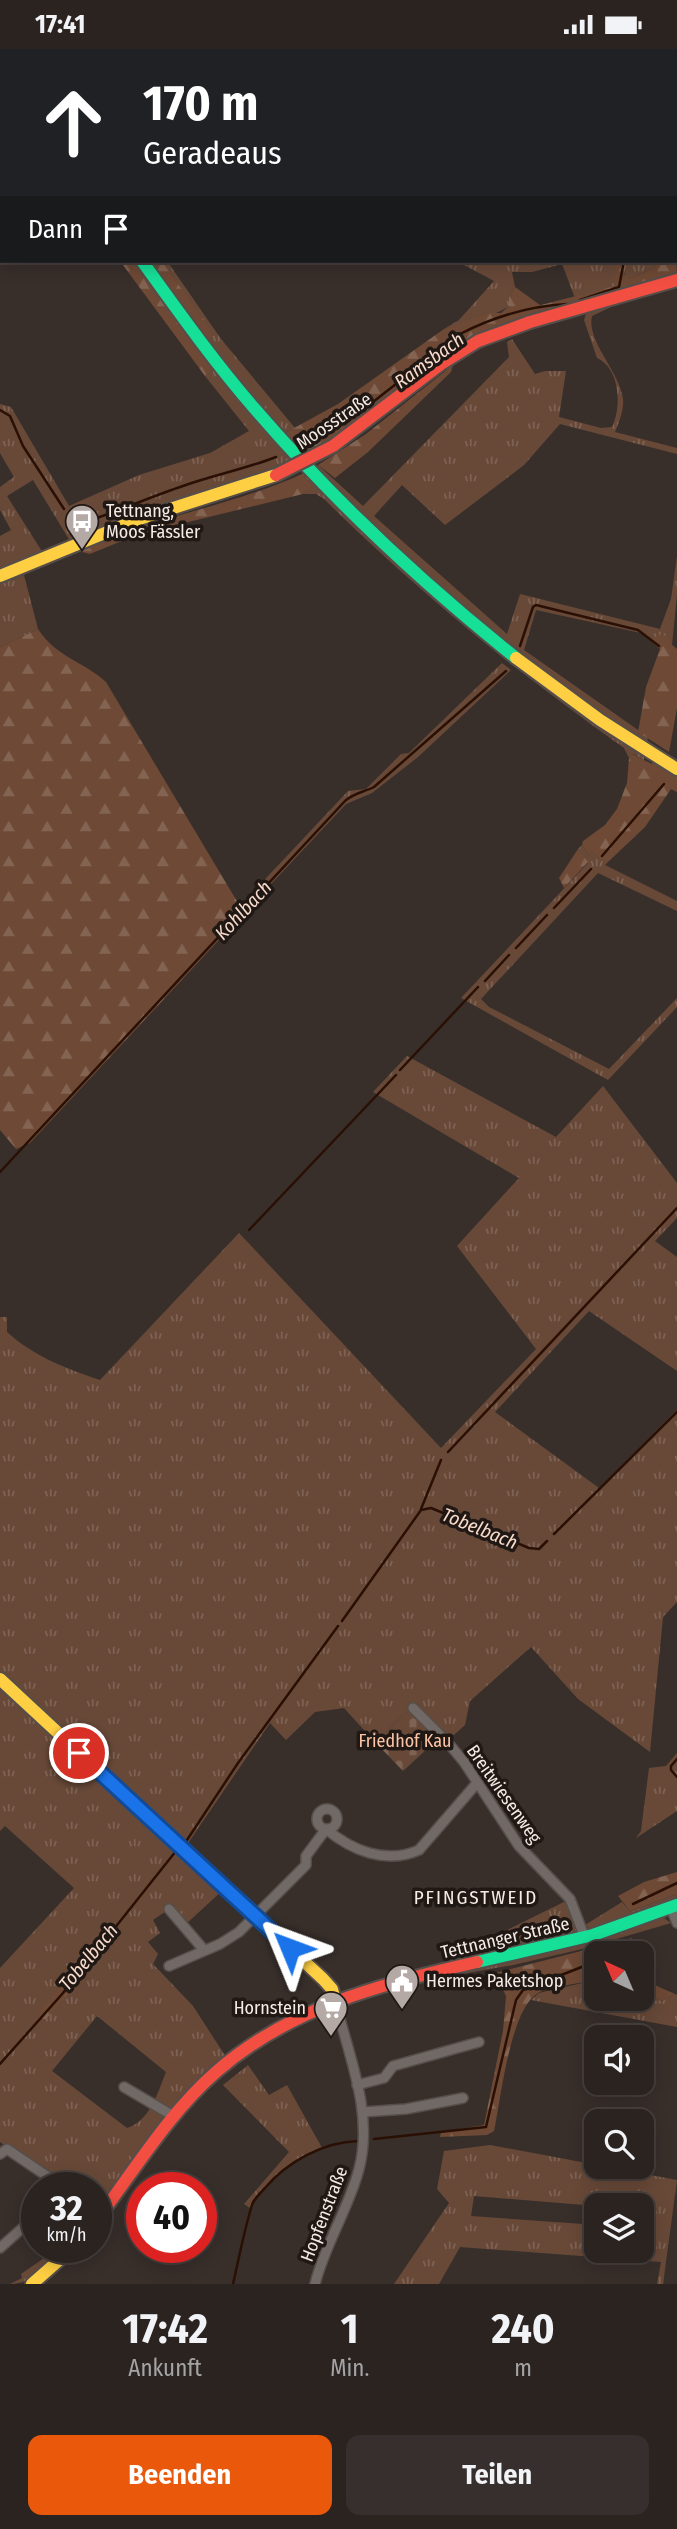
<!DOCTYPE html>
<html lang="de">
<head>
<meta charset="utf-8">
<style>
  body { margin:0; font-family:"Fira Sans Condensed",sans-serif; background:#362f2d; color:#f1f3f6; height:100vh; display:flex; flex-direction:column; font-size:26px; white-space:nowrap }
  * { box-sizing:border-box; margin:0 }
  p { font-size:23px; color:#a5a4a5 }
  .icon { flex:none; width:38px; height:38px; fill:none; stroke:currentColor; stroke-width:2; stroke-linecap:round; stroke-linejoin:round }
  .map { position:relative; height:2235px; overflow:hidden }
  .drawer { display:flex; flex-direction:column; background:#2a2320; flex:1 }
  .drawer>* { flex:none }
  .banner { position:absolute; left:0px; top:0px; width:677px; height:214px; box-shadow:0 4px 18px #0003,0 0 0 2px #46403e; background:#202124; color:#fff; overflow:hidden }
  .needle { width:46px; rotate:316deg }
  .controls { position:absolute; left:584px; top:1892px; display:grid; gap:14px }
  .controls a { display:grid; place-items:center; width:70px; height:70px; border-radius:14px; background:#2a2320; box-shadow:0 4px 18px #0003,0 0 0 2px #46403e; font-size:35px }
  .speed { position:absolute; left:21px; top:2123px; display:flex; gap:14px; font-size:35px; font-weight:700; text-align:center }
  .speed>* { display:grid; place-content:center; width:91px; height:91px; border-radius:50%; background:#2a2320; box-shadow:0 4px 18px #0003,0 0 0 2px #46403e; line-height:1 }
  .speed small { font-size:18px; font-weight:400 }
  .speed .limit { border:10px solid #d22; background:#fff; color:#111 }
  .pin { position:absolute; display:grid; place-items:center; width:60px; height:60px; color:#fff; margin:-30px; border:4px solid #fff; border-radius:50%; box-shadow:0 2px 7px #0007 }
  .me { position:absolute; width:77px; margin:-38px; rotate:314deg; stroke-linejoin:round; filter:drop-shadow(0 0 5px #0008) }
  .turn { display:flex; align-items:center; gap:24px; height:147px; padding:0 28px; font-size:32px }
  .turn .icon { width:91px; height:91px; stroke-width:2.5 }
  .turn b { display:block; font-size:49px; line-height:60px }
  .then { display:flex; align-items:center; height:66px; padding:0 28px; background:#0003; gap:14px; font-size:26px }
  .eta { display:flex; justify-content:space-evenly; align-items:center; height:119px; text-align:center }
  .eta b { font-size:42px; font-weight:700; line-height:49px }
  .primary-button { display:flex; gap:14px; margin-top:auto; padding:14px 28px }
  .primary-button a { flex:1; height:80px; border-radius:14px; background:#ea580c; color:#fff; font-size:28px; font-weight:700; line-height:80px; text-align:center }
  .primary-button a+a { background:#362f2d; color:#f1f3f6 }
  .status { display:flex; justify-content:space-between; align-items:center; height:49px; padding:0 35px; background:#2a2320; direction:ltr }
  .status svg { height:19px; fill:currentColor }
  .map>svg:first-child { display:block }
  .grass { fill:url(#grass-tufts); fill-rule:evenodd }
  .forest { fill:url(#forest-firs) }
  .cemetery { fill:url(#cemetery-stones) }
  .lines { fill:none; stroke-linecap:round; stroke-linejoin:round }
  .stream { stroke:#2a1004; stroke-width:2.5 }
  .street-casing { stroke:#564e4a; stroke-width:12 }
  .fast-casing { stroke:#564e4a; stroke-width:16 }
  .slow-casing { stroke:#564e4a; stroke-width:16 }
  .jam-casing { stroke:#564e4a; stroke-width:16 }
  .street { stroke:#706965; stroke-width:9 }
  .fast { stroke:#16e098; stroke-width:12 }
  .slow { stroke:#ffcf43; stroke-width:12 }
  .jam { stroke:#f24e42; stroke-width:12 }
  .jam-bridge-casing { stroke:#564e4a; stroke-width:16; stroke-linecap:butt }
  .jam-bridge { stroke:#f24e42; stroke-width:12 }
  .route-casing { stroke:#114b97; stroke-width:18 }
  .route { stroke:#1a73e8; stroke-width:12 }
  .labels { text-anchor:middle; stroke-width:7; stroke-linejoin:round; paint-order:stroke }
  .street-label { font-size:18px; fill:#f6ebe5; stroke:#1f1814 }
  .poi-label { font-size:18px; fill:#f6ebe5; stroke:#1f1814; text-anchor:start }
  .park-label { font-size:18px; fill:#fdc4a5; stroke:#1f1814 }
  .water-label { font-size:19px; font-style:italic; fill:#f8dbcb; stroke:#1f1814 }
  .neighbourhood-label { font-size:19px; letter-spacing:2px; fill:#f6ebe5; stroke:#1f1814 }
</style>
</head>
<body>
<div class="status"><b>17:41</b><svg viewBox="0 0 49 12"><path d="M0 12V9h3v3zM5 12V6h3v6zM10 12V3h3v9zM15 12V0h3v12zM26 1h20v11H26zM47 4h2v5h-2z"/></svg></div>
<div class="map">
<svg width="677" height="2235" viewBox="0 0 677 2235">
  <defs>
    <pattern id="grass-tufts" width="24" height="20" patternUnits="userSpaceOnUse" patternTransform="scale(1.75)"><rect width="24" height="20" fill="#684938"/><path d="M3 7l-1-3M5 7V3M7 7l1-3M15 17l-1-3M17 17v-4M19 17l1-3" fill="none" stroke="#7e6355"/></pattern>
    <pattern id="forest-firs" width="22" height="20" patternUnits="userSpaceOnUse" patternTransform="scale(1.75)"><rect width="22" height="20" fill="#6e4935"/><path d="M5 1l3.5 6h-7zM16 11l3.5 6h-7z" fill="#836352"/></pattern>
    <pattern id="cemetery-stones" width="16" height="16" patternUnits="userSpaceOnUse" patternTransform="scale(1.75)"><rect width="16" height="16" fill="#684938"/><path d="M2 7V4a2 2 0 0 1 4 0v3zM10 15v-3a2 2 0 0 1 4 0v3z" fill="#7e6355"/></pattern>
  </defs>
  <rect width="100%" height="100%" fill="#382f2b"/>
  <path class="grass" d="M620 0H677L676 65V2H619Z
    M162 212H167L221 290 295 379 285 384 205 290 183 243Z
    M450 212H618L615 216V237L575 249 562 215 532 223H512L515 238 509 248V257C498 266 461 275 444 280L459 271 494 232 462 215Z
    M627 212H659L654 219 629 230 624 228Z
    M615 256 592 267C586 292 620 323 623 350 624 361 619 373 615 383L677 399V405L560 375 524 416 445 476 402 436 374 467 507 585 520 545 660 580 671 550 677 507V545L672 596 654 591 652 593 641 584 536 561 524 601 648 688 647 694C522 611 420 524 315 418L318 416 363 457 509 308 507 293 512 290 535 325 545 322H566L559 368 601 379 612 378C622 358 620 319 597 309L584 271 586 265Z
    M215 320 294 411C223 446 140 454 70 492L33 431 7 447 43 504 0 523V487L11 481 0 461V438L14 428 0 404V355L11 358 69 457 139 426 210 404 249 382 205 327Z
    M305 423 340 459 644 706V711L633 705 629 709 624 699C516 622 418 543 324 450L316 445H303L312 437 302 425Z
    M24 526 38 580 0 598V535Z
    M502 614 511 621 418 708 372 744 346 755 244 864 240 857 348 742 366 740 401 705 409 704Z
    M582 796 588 805 593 801 601 812H609L605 816 677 852V862L598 824 481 950 489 958 609 1020 677 949V958L608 1031 461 949 588 814 578 800Z
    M407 1007 556 1088 603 1037 677 1134V1169L655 1192 677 1208V1322L589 1262 495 1363 599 1439 677 1361V1553L663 1568 650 1703 578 1650 531 1598 470 1652 465 1676 447 1692 413 1657 375 1693 344 1659 315 1663 286 1691 270 1674 186 1797 0 1625V1268H7V1283C33 1307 67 1320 100 1331L239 1184 441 1399 536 1300 457 1197 519 1129 373 1043Z
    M0 1634 224 1840 186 1875 172 1858 153 1871 160 1884 148 1893 158 1905 153 1915 193 1957 226 2008 176 2061 101 2156 96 2157V2138H67L7 2095 4 2096 0 2093V1919L74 1839 5 1777 0 1782ZM97 1967 166 2023C158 2043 150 2072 127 2079L52 2022Z
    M677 1704V1762L636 1789 641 1782 649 1719 666 1717Z
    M677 1845V1849L591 1881 585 1876 622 1853 630 1862Z
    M570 1850 582 1878 577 1882 473 1905 478 1898 490 1896 489 1890Z
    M664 1869 671 1874 582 1900 513 1916 422 1932 604 1888Z
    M591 1932H597V1950H642V1945L662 1952 675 1945 677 1946V1978L531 1951 539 1944Z
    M248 2016 269 2046 287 2036 322 2099C289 2114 276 2125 252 2152L250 2159 244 2155 289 2103 223 2036Z
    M490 2096 677 2131 663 2235H657L661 2213 460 2198 439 2235H394L449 2154 437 2140 444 2102ZM474 2147 597 2157 642 2156V2202H597V2176L471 2167Z
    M60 2198H65C49 2215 34 2235 10 2235L22 2229 21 2225Z"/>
  <path class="forest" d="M676 206 677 227 492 281 353 378 305 405 285 384 338 355 444 280 490 264H501L509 257V248L515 238 540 256 545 255 615 237V216L618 212H627L624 227 629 230 654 219 659 212H676Z
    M120 212H137L215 320 205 327Z
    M148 212H162L212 284 211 288 205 290Z
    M453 316 451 323 368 403 335 429 318 416 366 385Z
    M302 425 313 437 303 445 139 485 90 505 82 503 81 500C153 468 232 457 302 425Z
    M38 580C56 608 83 612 106 633L244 864 30 1094 16 1100 0 1081V598Z
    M657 585 667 587 670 594 677 600V659L669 703 638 683 646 638 660 600 652 593Z
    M632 705 652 715 653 712 677 727V743L671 740 645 778 609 812H601L593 802 588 805 582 796 583 792 605 776 617 760 627 734 629 709Z
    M578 800 588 813 564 839 559 829Z
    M677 1823V1845L630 1862 618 1847 644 1833Z
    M632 1889 625 1904H597V1932C587 1932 546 1939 538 1944 510 1960 501 2050 494 2082L487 2086 440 2088 441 2083 484 2076 503 1982 506 1947 495 1924Z
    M76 1925 79 1931 46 1970H41L39 1963 71 1926Z
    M642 1930 643 1931 675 1945 662 1952 642 1945Z"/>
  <path class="cemetery" d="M413 1657 441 1687 403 1722 375 1693Z"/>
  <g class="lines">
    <path class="stream" d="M580 251 619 238 624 212
      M0 361 10 367 23 397 64 460
      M306 392 328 379 346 360 350 359 359 362 364 360 460 285C493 268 530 257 567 255
      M72 472 76 476C112 465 147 449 183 437 214 426 245 420 276 408
      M520 597 533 558 536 556 638 581 659 597
      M602 807 664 735
      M554 859 591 820
      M516 899 547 866
      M485 932 509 906
      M400 1021 478 938
      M0 1123 345 752C354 744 364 743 374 738L506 622
      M249 1181 396 1026
      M448 1403 677 1159
      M421 1460 441 1411
      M554 1485 677 1363
      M342 1572 421 1461 431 1459 529 1499 539 1500 547 1492
      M677 1710 671 1717V1721L677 1728
      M185 1794 238 1714 338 1577
      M633 1855 677 1834
      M0 2015 63 1944 176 1802
      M374 2090 486 2078 516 1951 523 1941 597 1912
      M233 2235C239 2209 244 2182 252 2156 254 2150 260 2144 265 2139 287 2113 323 2093 358 2092"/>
    <defs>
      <path id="street" d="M413 1659 449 1695 464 1713 519 1797 570 1850 585 1889
        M317 1770a10 10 0 1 1 20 0a10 10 0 1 1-20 0Z
        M671 1859 677 1874
        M169 1860 204 1901
        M169 1917 220 1895 239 1883 306 1816V1807L326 1780C351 1801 386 1816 419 1801L477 1734
        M357 2036 384 2029 393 2017 479 1993
        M124 2038 175 2068
        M363 2063 406 2060 463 2049
        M0 2105 7 2100 63 2138
        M0 2199 37 2166
        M315 2235C325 2195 349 2159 359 2120 374 2064 348 2005 335 1951"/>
      <path id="fast" d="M142 212C178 262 214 313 255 360 334 452 421 533 516 609
        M477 1913 593 1886 677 1856"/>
      <path id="slow" d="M0 527 139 470 276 426
        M516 609 600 671 677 720
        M0 1630 323 1930 332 1940 335 1951
        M32 2235 74 2198"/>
      <path id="jam" d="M17 0 18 2
        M333 397 441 315 478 292 530 273 677 231
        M96 2172C134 2122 168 2065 216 2023 289 1959 383 1934 477 1913"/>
    </defs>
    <use href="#street" class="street-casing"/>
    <use href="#fast" class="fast-casing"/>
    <use href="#slow" class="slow-casing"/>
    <use href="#jam" class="jam-casing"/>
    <use href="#street" class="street"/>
    <use href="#fast" class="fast"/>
    <use href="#slow" class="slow"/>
    <use href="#jam" class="jam"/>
    <defs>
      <path id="jam-bridge" d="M276 426 333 397"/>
    </defs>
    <use href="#jam-bridge" class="jam-bridge-casing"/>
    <use href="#jam-bridge" class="jam-bridge"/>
  </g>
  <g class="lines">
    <defs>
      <path id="route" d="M79 1704 290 1899"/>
    </defs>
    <use href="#route" class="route-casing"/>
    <use href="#route" class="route"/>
  </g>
  <defs>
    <symbol id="bus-pin" viewBox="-11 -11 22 30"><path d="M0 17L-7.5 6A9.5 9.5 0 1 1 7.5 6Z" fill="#b4a9a4" stroke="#1f1814"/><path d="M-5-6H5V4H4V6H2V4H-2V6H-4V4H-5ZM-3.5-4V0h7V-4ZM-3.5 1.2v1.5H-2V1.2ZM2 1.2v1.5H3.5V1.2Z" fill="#fff"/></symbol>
    <symbol id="civic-pin" viewBox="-11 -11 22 30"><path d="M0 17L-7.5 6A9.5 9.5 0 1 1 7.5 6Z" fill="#b4a9a4" stroke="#1f1814"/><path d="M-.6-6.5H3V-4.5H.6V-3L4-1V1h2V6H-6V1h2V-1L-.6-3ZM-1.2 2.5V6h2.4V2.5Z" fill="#fff"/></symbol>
    <symbol id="supermarket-pin" viewBox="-11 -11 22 30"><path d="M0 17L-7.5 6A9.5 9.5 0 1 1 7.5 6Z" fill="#b4a9a4" stroke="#1f1814"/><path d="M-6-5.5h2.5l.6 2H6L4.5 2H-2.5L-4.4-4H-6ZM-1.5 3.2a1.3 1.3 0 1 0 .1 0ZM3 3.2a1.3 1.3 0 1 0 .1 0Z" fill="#fff"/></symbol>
  </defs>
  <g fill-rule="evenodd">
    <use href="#bus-pin" x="63" y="453" width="38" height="52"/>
    <use href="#civic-pin" x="383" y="1913" width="38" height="52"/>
    <use href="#supermarket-pin" x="312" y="1940" width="38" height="52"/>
  </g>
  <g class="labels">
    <g class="street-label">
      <text transform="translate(334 372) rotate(-34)" y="6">Moosstraße</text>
      <text transform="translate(504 1745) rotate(55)" y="6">Breitwiesenweg</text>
      <text transform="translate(505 1889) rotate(-13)" y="6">Tettnanger Straße</text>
      <text transform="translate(324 2165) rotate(-69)" y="6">Hopfenstraße</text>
    </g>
    <g class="poi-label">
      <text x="106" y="468">Tettnang,<tspan x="106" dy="21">Moos Fässler</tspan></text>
      <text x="426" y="1938">Hermes Paketshop</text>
      <text x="306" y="1965" text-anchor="end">Hornstein</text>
    </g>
    <g class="park-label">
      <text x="405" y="1698">Friedhof Kau</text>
    </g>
    <g class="water-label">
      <text transform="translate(429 311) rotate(-36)" y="7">Ramsbach</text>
      <text transform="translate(243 861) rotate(-47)" y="7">Kohlbach</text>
      <text transform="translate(480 1479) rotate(22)" y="7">Tobelbach</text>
      <text transform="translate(88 1908) rotate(-50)" y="7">Tobelbach</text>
    </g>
    <g class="neighbourhood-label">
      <text x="476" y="1855">PFINGSTWEID</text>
    </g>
  </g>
</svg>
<div class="controls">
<a><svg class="needle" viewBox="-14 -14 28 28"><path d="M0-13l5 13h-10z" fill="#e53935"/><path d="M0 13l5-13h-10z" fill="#a5a4a5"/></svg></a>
<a><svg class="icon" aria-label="sound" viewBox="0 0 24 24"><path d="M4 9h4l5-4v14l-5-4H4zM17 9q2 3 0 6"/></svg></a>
<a><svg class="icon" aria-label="search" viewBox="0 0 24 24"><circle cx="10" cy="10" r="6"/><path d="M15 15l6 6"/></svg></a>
<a><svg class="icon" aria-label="layers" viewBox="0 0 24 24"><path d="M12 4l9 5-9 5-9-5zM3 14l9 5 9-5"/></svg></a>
</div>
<div class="speed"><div>32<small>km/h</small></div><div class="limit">40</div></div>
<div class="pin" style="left:79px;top:1704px;background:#d93025"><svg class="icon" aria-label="arrive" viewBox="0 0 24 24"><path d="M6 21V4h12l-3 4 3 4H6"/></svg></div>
<svg class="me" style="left:290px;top:1899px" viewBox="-20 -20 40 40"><path d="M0-17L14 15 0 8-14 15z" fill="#1a73e8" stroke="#fff" stroke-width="4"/></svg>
<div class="banner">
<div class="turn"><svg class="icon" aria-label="ahead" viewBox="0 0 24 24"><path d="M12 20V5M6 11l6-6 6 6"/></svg><div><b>170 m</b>Geradeaus</div></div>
<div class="then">Dann<svg class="icon" aria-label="arrive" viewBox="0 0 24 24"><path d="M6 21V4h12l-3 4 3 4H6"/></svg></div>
</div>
</div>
<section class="drawer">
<div class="eta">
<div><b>17:42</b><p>Ankunft</p></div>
<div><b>1</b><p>Min.</p></div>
<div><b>240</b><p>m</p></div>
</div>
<div class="primary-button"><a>Beenden</a><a>Teilen</a></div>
</section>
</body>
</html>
